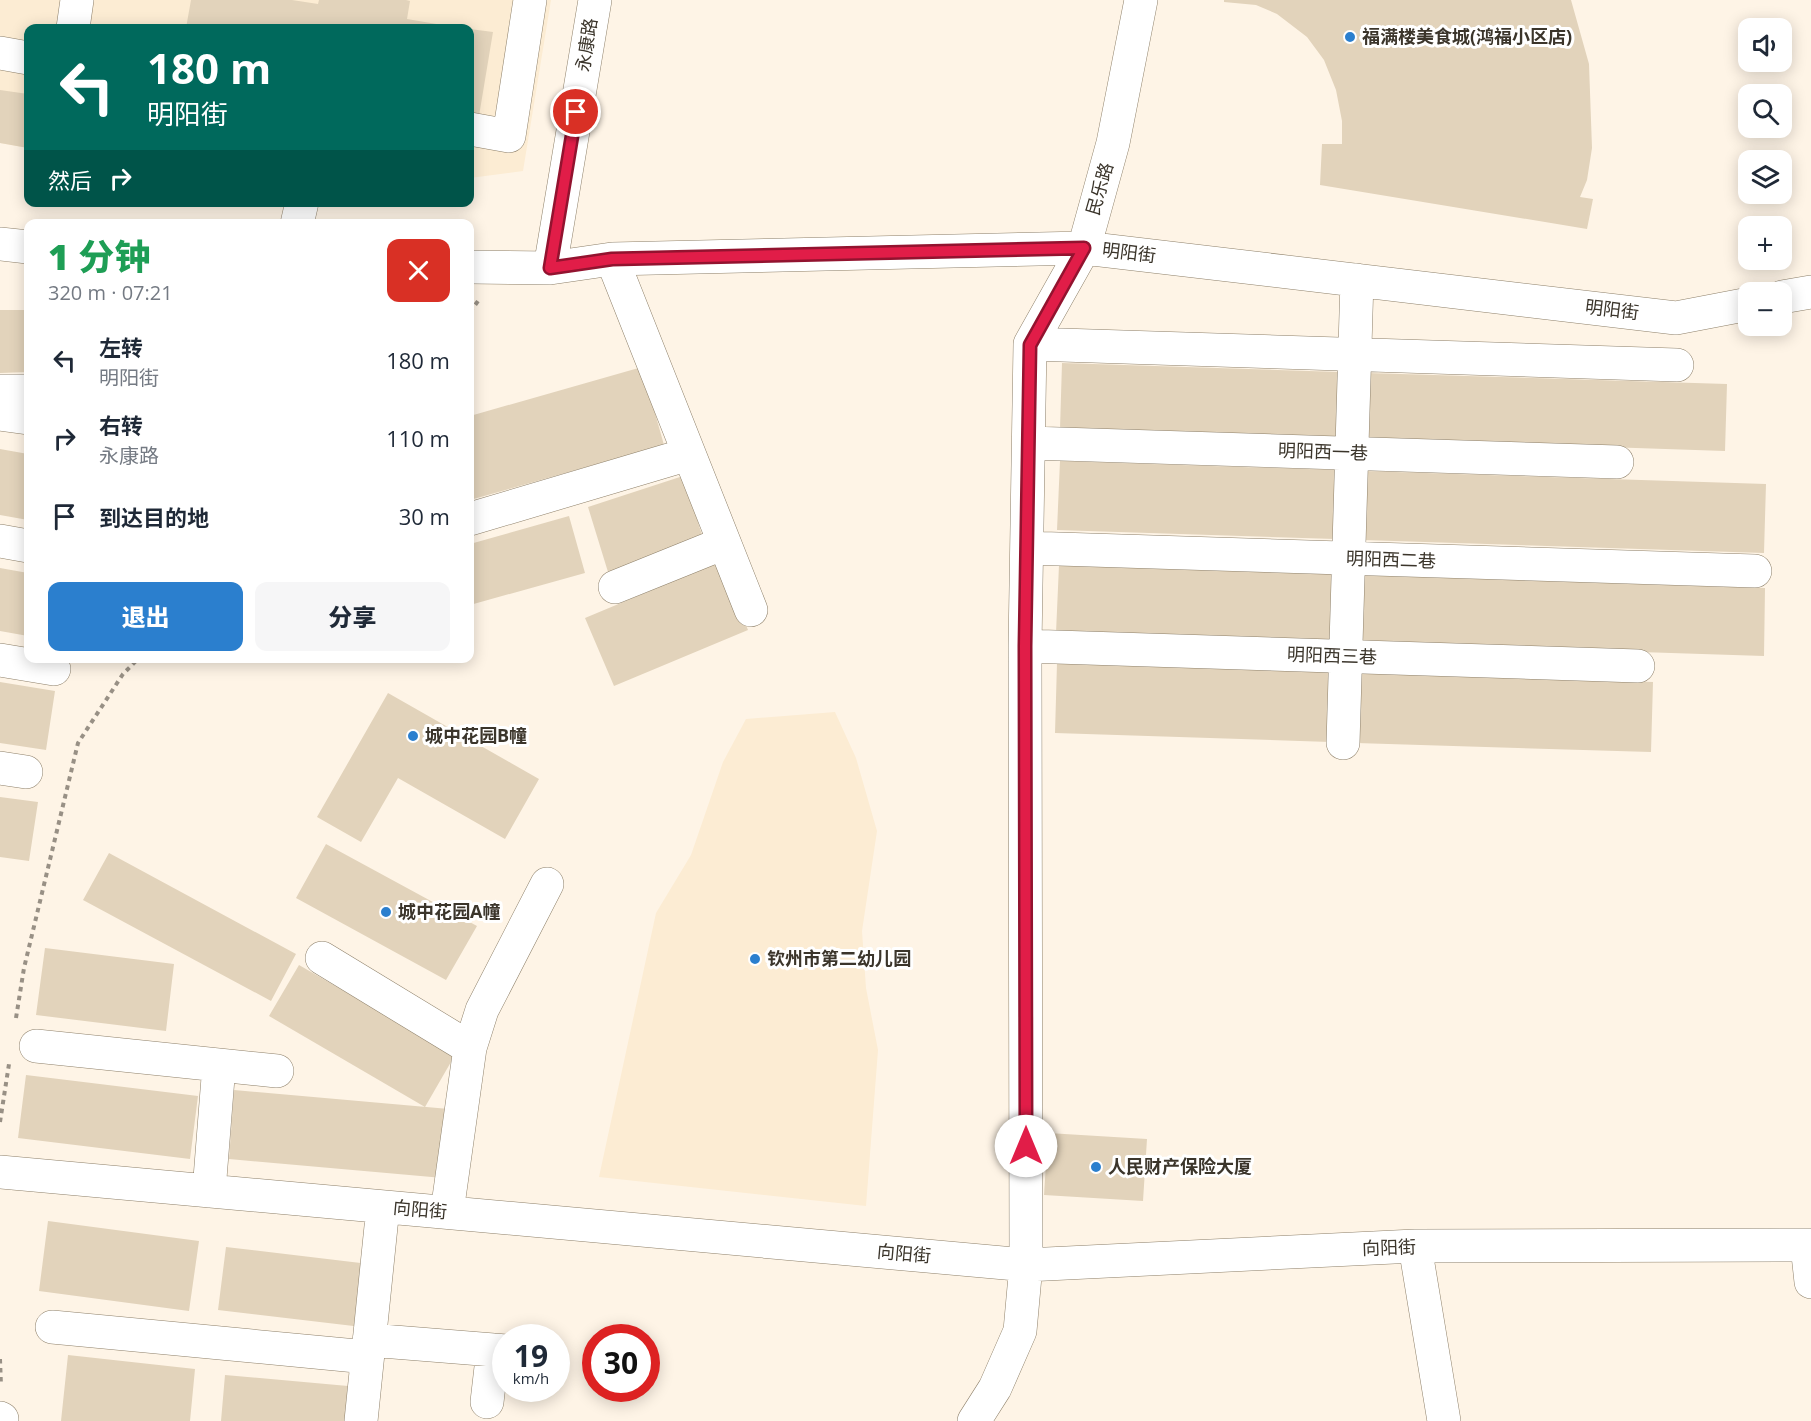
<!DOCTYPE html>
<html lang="zh">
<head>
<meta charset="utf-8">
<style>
  body { margin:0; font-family:"Open Sans","Noto Sans SC",sans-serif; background:#f6f6f7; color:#1f2937; height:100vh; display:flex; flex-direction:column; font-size:22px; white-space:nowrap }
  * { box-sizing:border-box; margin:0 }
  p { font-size:20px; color:#747a83 }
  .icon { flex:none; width:33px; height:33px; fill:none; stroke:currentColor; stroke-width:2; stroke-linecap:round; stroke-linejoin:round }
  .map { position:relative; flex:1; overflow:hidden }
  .drawer { position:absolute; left:24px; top:219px; width:450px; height:444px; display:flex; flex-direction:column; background:#fff; border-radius:12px; box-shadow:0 3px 15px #0003 }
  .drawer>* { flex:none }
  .banner { position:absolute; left:24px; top:24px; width:450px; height:183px; border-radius:12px; box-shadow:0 3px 15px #0003; background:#00695c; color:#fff; overflow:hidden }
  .buttons { position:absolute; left:1738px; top:18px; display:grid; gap:12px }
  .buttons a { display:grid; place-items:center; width:54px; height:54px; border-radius:12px; background:#fff; box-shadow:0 3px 15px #0003; font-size:30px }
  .speed { position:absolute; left:492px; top:1324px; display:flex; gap:12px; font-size:30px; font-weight:700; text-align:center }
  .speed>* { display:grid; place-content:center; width:78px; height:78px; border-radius:50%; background:#fff; box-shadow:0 3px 15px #0003; line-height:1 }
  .speed small { font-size:15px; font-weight:400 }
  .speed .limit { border:9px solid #d22; background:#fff; color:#111 }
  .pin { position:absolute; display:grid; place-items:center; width:51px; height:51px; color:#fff; margin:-26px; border:3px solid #fff; border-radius:50%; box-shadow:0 2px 6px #0007 }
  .me { position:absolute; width:66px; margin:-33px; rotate:0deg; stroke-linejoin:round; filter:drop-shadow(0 0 4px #0008) }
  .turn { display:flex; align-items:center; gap:21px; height:126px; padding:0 24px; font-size:27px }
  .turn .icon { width:78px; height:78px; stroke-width:2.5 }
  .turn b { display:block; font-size:42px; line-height:51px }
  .then { display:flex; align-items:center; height:57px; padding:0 24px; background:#0003; gap:12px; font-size:22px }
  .round { display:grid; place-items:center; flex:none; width:63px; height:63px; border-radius:12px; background:#f6f6f7 }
  .head { display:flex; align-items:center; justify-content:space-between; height:102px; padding:0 24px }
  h1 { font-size:36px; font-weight:800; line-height:45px; color:#1e9e55 }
  .button { display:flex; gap:12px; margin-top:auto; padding:12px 24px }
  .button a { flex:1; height:69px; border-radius:12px; background:#2b7fce; color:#fff; font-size:24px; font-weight:800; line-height:69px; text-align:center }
  .button a+a { background:#f6f6f7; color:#1f2937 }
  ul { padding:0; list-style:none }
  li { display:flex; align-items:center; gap:18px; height:78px; padding:0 24px }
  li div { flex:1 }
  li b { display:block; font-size:22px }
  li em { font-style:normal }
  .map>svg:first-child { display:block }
  .built { fill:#fcecd3 }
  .building { fill:#e2d3bb }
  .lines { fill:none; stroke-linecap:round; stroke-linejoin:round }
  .minor-casing { stroke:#8e806a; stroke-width:34 }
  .path { stroke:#989085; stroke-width:4; stroke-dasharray:4.5 4.5; stroke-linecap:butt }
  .minor { stroke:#fff; stroke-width:33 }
  .route-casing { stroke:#92132f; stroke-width:15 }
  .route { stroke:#e11d48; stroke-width:10 }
  .poi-dot { fill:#2b7fce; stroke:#fff; stroke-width:2 }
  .labels { text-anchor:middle; stroke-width:6; stroke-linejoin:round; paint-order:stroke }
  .poi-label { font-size:18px; font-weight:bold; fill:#3b352b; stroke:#fff; text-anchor:start }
  .street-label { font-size:18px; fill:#3b352b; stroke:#fff }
</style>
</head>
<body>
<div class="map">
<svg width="1811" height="1421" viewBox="0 0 1811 1421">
  <rect width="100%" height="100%" fill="#fef4e6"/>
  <path class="built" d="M0 0H551L523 171 470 178V28H28V148L0 143Z
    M835 712 856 758 877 831 862 931 866 988 878 1050 866 1206 599 1177 656 913 691 855 723 762 746 719Z"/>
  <path class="building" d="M191 0H292L318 4 319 0H406L410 1 407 19 460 28H186Z
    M1224 0H1571L1589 64 1592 148 1587 180 1580 197 1593 199 1587 229 1320 185 1322 144H1342V121L1336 90 1324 60 1307 37 1277 14 1256 5 1224 2Z
    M470 29 493 32 479 116 470 115Z
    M0 90 28 94V148L0 143Z
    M0 310H28V372L0 373Z
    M1062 363 1340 372 1338 438 1060 429Z
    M642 367 664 445 470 500V416Z
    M1367 373 1727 384 1725 451 1365 439Z
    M0 449 28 454V520L0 515Z
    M1060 461 1337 470 1335 539 1057 530Z
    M1365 471 1766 484 1764 553 1363 540Z
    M683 476 704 541 608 572 588 507Z
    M569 516 585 573 470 605V544Z
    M719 562 748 630 614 686 585 618Z
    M1059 565 1335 574 1333 642 1056 633Z
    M0 568 28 573V636L0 631Z
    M1361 575 1765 588 1764 656 1358 643Z
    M1057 663 1332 671 1330 742 1055 733Z
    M1358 672 1653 682 1651 752 1356 743Z
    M0 682 55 691 46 750 0 743Z
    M388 693 539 779 505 839 398 778 361 842 317 817Z
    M0 797 38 802 29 861 0 857Z
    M326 844 477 926 446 980 296 898Z
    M109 853 296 954 271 1001 83 900Z
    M45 948 174 964 166 1031 36 1015Z
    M299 965 455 1055 425 1107 269 1016Z
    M26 1075 198 1096 190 1159 18 1138Z
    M234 1090 449 1109 443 1178 229 1159Z
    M1048 1133 1147 1139 1143 1201 1044 1195Z
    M48 1221 199 1241 189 1311 39 1291Z
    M226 1247 369 1264 362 1327 218 1310Z
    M68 1355 195 1369 190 1421H61Z
    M225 1375 348 1386 345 1421H221Z"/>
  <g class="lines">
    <defs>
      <path id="minor" d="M73 28 77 0
        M0 53 28 58
        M470 129 509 136 530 0
        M297 224 302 202
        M0 244 28 247
        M612 259 751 610
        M470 267 550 268 612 259 1084 248 1676 318 1749 304
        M550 268 595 0
        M1782 297 1811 292
        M1030 344 1677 365
        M0 391H28
        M0 414 28 418
        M1029 443 1617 462
        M470 519 689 454
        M0 541 28 546
        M1027 548 1755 571
        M615 587 724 543
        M1025 646 1638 666
        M0 660 54 669
        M1343 743 1357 280
        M0 768 26 772
        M322 958 470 1048
        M36 1046 277 1071
        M0 1172 1026 1265 1415 1246 1811 1245
        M209 1191 219 1065
        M447 1212 470 1048 482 1010 547 884
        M1807 1245 1811 1282
        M1415 1246 1444 1421
        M52 1327 367 1357
        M369 1340 506 1351
        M487 1402 493 1350
        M0 1418 2 1419
        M361 1421 383 1207
        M974 1421 995 1388 1020 1331 1026 1265 1025 646 1030 344 1084 248 1113 143 1141 0"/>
    </defs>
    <use href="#minor" class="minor-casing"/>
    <path class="path" d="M470 312 478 301
      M16 1018 24 968 78 743 123 674 139 658
      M0 1122 9 1064
      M0 1359 1 1386"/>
    <use href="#minor" class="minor"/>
  </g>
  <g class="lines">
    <defs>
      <path id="route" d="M576 112 550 268 612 259 1084 248 1030 345 1025 646 1026 1146"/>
    </defs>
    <use href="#route" class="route-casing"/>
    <use href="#route" class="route"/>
  </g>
  <g class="poi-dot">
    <circle cx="1350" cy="37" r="6"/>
    <circle cx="413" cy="736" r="6"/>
    <circle cx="386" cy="912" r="6"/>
    <circle cx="755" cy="959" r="6"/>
    <circle cx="1096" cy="1167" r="6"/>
  </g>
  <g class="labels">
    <g class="poi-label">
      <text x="1362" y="43">福满楼美食城(鸿福小区店)</text>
      <text x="425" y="742">城中花园B幢</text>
      <text x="398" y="918">城中花园A幢</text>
      <text x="767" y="965">钦州市第二幼儿园</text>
      <text x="1108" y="1173">人民财产保险大厦</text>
    </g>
    <g class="street-label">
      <text transform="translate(587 45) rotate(-81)" y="6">永康路</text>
      <text transform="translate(1100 189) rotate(-74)" y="6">民乐路</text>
      <text transform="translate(1129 253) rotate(7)" y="6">明阳街</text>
      <text transform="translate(1612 310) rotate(7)" y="6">明阳街</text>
      <text transform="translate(1323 452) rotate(2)" y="6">明阳西一巷</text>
      <text transform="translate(1391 560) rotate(2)" y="6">明阳西二巷</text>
      <text transform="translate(1332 656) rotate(2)" y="6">明阳西三巷</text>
      <text transform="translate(420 1210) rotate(5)" y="6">向阳街</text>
      <text transform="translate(1389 1248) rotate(-2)" y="6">向阳街</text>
      <text transform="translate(904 1254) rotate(5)" y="6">向阳街</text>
    </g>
  </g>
</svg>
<div class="buttons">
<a><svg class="icon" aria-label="sound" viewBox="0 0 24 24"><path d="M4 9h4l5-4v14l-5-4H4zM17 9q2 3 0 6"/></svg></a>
<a><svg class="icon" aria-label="search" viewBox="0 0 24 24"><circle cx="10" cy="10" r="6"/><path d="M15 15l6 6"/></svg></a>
<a><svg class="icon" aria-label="layers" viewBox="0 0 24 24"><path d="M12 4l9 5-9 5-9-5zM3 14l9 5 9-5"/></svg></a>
<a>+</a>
<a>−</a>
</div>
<div class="speed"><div>19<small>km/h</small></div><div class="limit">30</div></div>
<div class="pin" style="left:576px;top:112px;background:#d93025"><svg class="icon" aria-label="arrive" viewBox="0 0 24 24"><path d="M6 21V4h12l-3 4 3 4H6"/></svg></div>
<svg class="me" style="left:1026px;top:1146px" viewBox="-20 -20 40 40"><circle r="19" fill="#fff"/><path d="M0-13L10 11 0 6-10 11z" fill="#e11d48"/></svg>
<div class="banner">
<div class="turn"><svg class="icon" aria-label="left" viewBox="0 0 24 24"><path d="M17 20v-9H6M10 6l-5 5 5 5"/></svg><div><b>180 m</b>明阳街</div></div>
<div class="then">然后<svg class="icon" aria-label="right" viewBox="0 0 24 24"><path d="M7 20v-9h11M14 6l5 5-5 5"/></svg></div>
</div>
<section class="drawer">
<div class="head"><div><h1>1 分钟</h1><p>320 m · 07:21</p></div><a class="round" style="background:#d93025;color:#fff"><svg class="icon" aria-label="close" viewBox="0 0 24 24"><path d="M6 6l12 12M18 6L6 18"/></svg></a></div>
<ul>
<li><svg class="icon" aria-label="left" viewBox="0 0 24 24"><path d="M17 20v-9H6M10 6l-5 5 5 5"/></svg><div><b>左转</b><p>明阳街</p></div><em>180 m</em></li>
<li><svg class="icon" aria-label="right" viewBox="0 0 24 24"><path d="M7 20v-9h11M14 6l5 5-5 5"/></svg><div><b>右转</b><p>永康路</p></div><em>110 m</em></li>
<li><svg class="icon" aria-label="arrive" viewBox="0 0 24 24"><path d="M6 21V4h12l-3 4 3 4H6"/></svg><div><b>到达目的地</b></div><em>30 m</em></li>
</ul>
<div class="button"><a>退出</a><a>分享</a></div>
</section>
</div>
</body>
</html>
